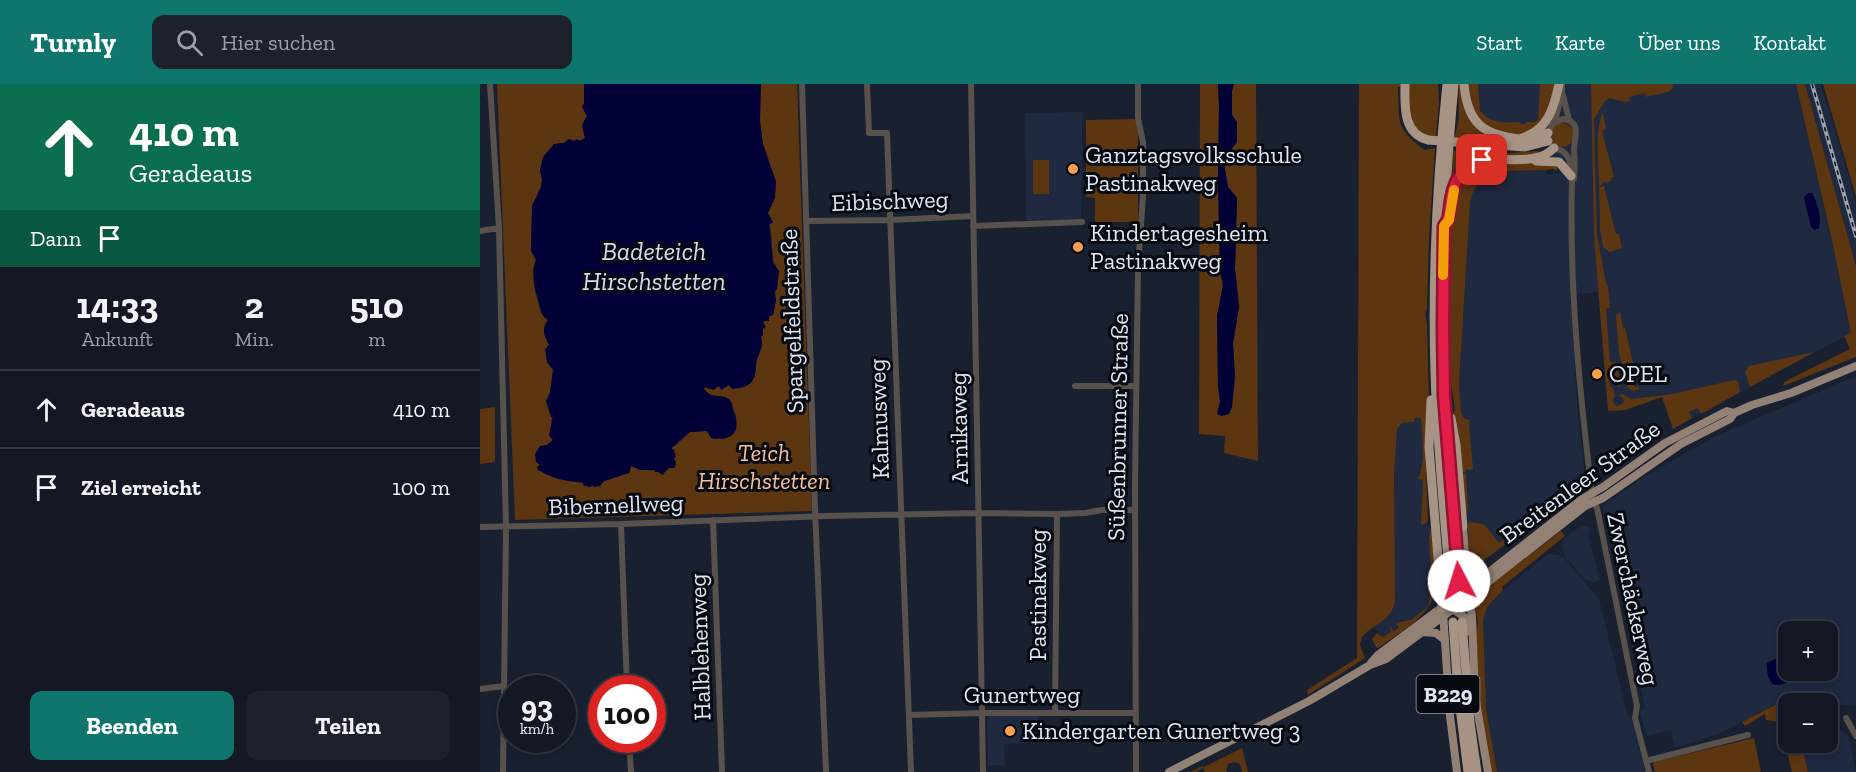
<!DOCTYPE html>
<html lang="de">
<head>
<meta charset="utf-8">
<style>
  body { margin:0; font-family:"Zilla Slab",serif; background:#1c212c; color:#f1f3f6; height:100vh; display:flex; flex-direction:column; font-size:22px; white-space:nowrap }
  * { box-sizing:border-box; margin:0 }
  p { font-size:20px; color:#9da0a6 }
  .icon { flex:none; width:33px; height:33px; fill:none; stroke:currentColor; stroke-width:2; stroke-linecap:round; stroke-linejoin:round }
  .map { position:relative; flex:1; overflow:hidden }
  .panel { display:flex; flex-direction:column; background:#131824; width:480px }
  .panel>* { flex:none }
  .hud { background:#0b6e4f; color:#fff; overflow:hidden }
  .controls { position:absolute; left:1298px; top:537px; display:grid; gap:12px }
  .controls a { display:grid; place-items:center; width:60px; height:60px; border-radius:12px; background:#131824; box-shadow:0 3px 9px #0003,0 0 0 2px #323741; font-size:30px }
  .speed { position:absolute; left:18px; top:591px; display:flex; gap:12px; font-size:30px; font-weight:700; text-align:center }
  .speed>* { display:grid; place-content:center; width:78px; height:78px; border-radius:50%; background:#131824; box-shadow:0 3px 9px #0003,0 0 0 2px #323741; line-height:1 }
  .speed small { font-size:15px; font-weight:400 }
  .speed .limit { border:9px solid #d22; background:#fff; color:#111 }
  .pin { position:absolute; display:grid; place-items:center; width:51px; height:51px; color:#fff; margin:-26px; border-radius:12px; box-shadow:0 3px 9px #0006 }
  .me { position:absolute; width:66px; margin:-33px; rotate:355deg; stroke-linejoin:round; filter:drop-shadow(0 0 4px #0008) }
  .turn { display:flex; align-items:center; gap:21px; height:126px; padding:0 30px; font-size:27px }
  .turn .icon { width:78px; height:78px; stroke-width:2.5 }
  .turn b { display:block; font-size:42px; line-height:51px }
  .then { display:flex; align-items:center; height:57px; padding:0 30px; background:#0003; gap:12px; font-size:22px }
  .eta { display:flex; justify-content:space-evenly; align-items:center; height:102px; text-align:center }
  .eta b { font-size:36px; font-weight:700; line-height:42px }
  .button { display:flex; gap:12px; margin-top:auto; padding:12px 30px }
  .button a { flex:1; height:69px; border-radius:12px; background:#0f766e; color:#fff; font-size:24px; font-weight:700; line-height:69px; text-align:center }
  .button a+a { background:#1c212c; color:#f1f3f6 }
  ul { padding:0; list-style:none }
  li { display:flex; align-items:center; gap:18px; height:78px; padding:0 30px; border-top:2px solid #323741 }
  li div { flex:1 }
  li b { display:block; font-size:22px }
  li em { font-style:normal }
  header { display:flex; align-items:center; gap:36px; box-sizing:border-box; height:84px; padding:0 30px; background:#0f766e; color:#fff }
  header strong { font-size:28px }
  nav { display:flex; gap:33px; margin-inline-start:auto; font-size:21px }
  .search { width:420px; height:54px; background:#1c212c; display:flex; align-items:center; gap:15px; box-sizing:border-box; padding:0 21px; border-radius:12px; color:#9da0a6; font-size:22px }
  main { display:flex; flex:1; min-height:0 }
  .map>svg:first-child { display:block }
  .built { fill:#1f293f; fill-rule:evenodd }
  .green { fill:#5c3511 }
  .water { fill:#010037 }
  .lines { fill:none; stroke-linecap:round; stroke-linejoin:round }
  .highway-tunnel { stroke:#373e4d; stroke-width:9; stroke-dasharray:9 4.5; stroke-linecap:butt }
  .minor { stroke:#59514b; stroke-width:6 }
  .major { stroke:#928174; stroke-width:8 }
  .highway { stroke:#a89485; stroke-width:9 }
  .rail-casing { stroke:#9ca3af; stroke-width:4 }
  .rail { stroke:#070a11; stroke-width:1.5; stroke-dasharray:4.5; stroke-linecap:butt }
  .highway-bridge { stroke:#a89485; stroke-width:9 }
  .route-casing { stroke:#92132f; stroke-width:15 }
  .route { stroke:#e11d48; stroke-width:10 }
  .slow { stroke:#f59e0b; stroke-width:10 }
  .poi-dot { fill:#fa9f4e; stroke:#070a11; stroke-width:2 }
  .labels { text-anchor:middle; stroke-width:6; stroke-linejoin:round; paint-order:stroke }
  .shield { fill:#070a11; stroke:#9fa4ae; stroke-width:1.5 }
  .shield-label { font-size:22px; font-weight:bold; fill:#e0e6f1 }
  .poi-label { font-size:24px; fill:#e0e6f1; stroke:#070a11; text-anchor:start }
  .street-label { font-size:24px; fill:#e0e6f1; stroke:#070a11 }
  .park-label { font-size:24px; font-style:italic; fill:#f6c198; stroke:#070a11 }
  .water-label { font-size:26px; font-style:italic; fill:#d2dbed; stroke:#070a11 }
</style>
</head>
<body>
<header>
<strong>Turnly</strong>
<div class="search"><svg class="icon" aria-label="search" viewBox="0 0 24 24"><circle cx="10" cy="10" r="6"/><path d="M15 15l6 6"/></svg>Hier suchen</div>
<nav><a>Start</a><a>Karte</a><a>Über uns</a><a>Kontakt</a></nav>
</header>
<main>
<section class="panel">
<div class="hud">
<div class="turn"><svg class="icon" aria-label="ahead" viewBox="0 0 24 24"><path d="M12 20V5M6 11l6-6 6 6"/></svg><div><b>410 m</b>Geradeaus</div></div>
<div class="then">Dann<svg class="icon" aria-label="arrive" viewBox="0 0 24 24"><path d="M6 21V4h12l-3 4 3 4H6"/></svg></div>
</div>
<div class="eta">
<div><b>14:33</b><p>Ankunft</p></div>
<div><b>2</b><p>Min.</p></div>
<div><b>510</b><p>m</p></div>
</div>
<ul>
<li><svg class="icon" aria-label="ahead" viewBox="0 0 24 24"><path d="M12 20V5M6 11l6-6 6 6"/></svg><div><b>Geradeaus</b></div><em>410 m</em></li>
<li><svg class="icon" aria-label="arrive" viewBox="0 0 24 24"><path d="M6 21V4h12l-3 4 3 4H6"/></svg><div><b>Ziel erreicht</b></div><em>100 m</em></li>
</ul>
<div class="button"><a>Beenden</a><a>Teilen</a></div>
</section>
<div class="map">
<svg width="1376" height="688" viewBox="0 0 1376 688">
  <rect width="100%" height="100%" fill="#192030"/>
  <path class="built" d="M998 0H1316L1351 152 1371 249 1193 345 1182 313 1145 326 1128 327 1118 208 1090 211 1098 329 1106 402 999 480 997 479 991 482 989 478V441L985 433 982 387 979 300 988 125 993 107 996 101 1003 95 1014 91V87L1066 86V90H1081L1056 42 1012 41 1000 30 998 19Z
    M1325 0H1341L1376 118V182Z
    M603 28 601 137H546L545 29Z
    M1376 292V622L1313 617V612L1238 650 1195 664 1191 646 1166 652 1160 628 1165 624 1123 421 1169 390 1236 352ZM1308 548H1347V586H1308Z
    M923 334H948L945 361 948 435 947 439 952 447 957 513H953L951 520 936 536 905 559 894 543 906 535 913 524 915 342Z
    M1102 441 1109 443 1110 448 1108 449 1120 496 1113 498 1105 496 1085 473 1081 457Z
    M1068 470 1078 471 1086 476 1119 515 1148 632H1151L1165 688H1013L1008 659 998 524 1011 517Z
    M509 632H559V635L549 659 524 661 525 681H508L507 635Z
    M1347 634H1352L1355 648 1362 647 1369 653 1376 688H1328L1321 659 1347 658Z"/>
  <path class="green" d="M17 0H104V19L107 32 102 41 105 54C97 59 96 56 89 55L84 59H78L62 78 60 86 62 95 61 103 52 122 51 167 56 176 53 186 55 207 60 225 68 236 69 261 73 286 70 309 66 317 71 332 74 334 73 356 67 361 60 382 57 383C75 391 92 400 112 400 125 399 136 392 149 389L151 382 183 389 189 384 194 376 190 364 194 363 210 348 227 347 231 354 256 332 247 314 230 311 224 305 225 303 233 306 239 302 249 301 276 288C275 277 280 268 282 257L280 256C282 245 282 233 293 231L296 216 291 148 288 129 296 98 283 60 280 37V3L281 0H317L332 427 35 436Z
    M720 0H738L739 21 738 97 740 187 743 201 737 232 738 301 740 318 738 330 755 293 753 260 759 222 755 185 757 114 748 103 744 80 746 72 757 58V38L752 32V7L754 0H776L778 377 744 369 745 352 719 350Z
    M879 0H922V3H918C919 37 915 45 945 66L955 64 949 154 947 225 945 230 947 241 949 315 945 361 948 435 947 439 941 441 943 396 938 395C946 378 942 353 941 334H934V338L922 339 917 345 914 390 915 518C910 539 894 539 882 553L880 561 885 574 828 611 827 606 877 574Z
    M929 0H958L959 19 956 53C928 49 926 24 929 0Z
    M979 0H982L988 30 1032 58 974 54C982 33 977 21 979 0Z
    M986 0H998L1000 27C1014 41 1023 38 1040 38L1041 40H1046V38H1055L1058 35 1060 0H1075L1067 33 1049 49 1037 52 1013 46 996 35Z
    M1111 0H1193L1192 5 1188 8 1166 13 1165 9 1149 13 1150 17 1144 18 1130 14 1125 17 1114 35 1117 151 1126 199 1128 202 1130 224 1126 225 1130 278H1136L1141 302 1137 303 1140 299 1139 296 1135 293 1131 294 1129 297 1130 302 1133 304 1135 312 1133 316 1134 320 1137 322 1142 320 1144 317 1143 314 1139 311 1143 310 1151 315 1192 310 1254 296 1258 297 1260 308 1221 330 1218 324 1209 328 1212 334 1193 345 1182 313 1145 326 1128 327 1114 151Z
    M1316 0H1325L1376 182V273L1303 302 1304 298 1370 265 1364 252 1371 249 1351 152Z
    M1343 0H1376V113Z
    M1123 28 1126 45 1122 47 1134 93 1131 94V97L1122 99V101L1119 102C1119 81 1114 47 1123 28Z
    M656 35 658 45V138H615V114L606 113V36Z
    M1070 51a12 12 0 1 1 24 0a12 12 0 1 1-24 0Z
    M973 66 984 68 991 66 1028 69 1057 67 1064 69 1061 71 1005 74 972 99Z
    M553 76H569V110H553Z
    M1066 79 1077 81V87L1073 85 1066 86 1014 87V91C999 95 994 103 990 118L979 300 981 329 984 334 990 336 989 341 993 385 986 386 985 388H983V390H986L988 425 986 433 978 352 973 330 975 326 970 292 969 221 971 133 975 108 988 85 1010 80Z
    M1124 102 1136 150H1139L1142 164 1130 168 1123 163 1120 145 1119 103Z
    M1140 228 1143 244H1145L1156 292 1153 293 1155 303 1159 302V306L1153 307 1147 303 1139 269 1136 231Z
    M1334 268 1270 303 1265 288 1269 282Z
    M15 323V378L0 380V325Z
    M990 438 1004 440 1019 459 1029 451 1032 455 999 480 997 479 991 482 989 478 988 440Z
    M951 446 957 513H953C950 531 913 554 898 564L896 563 892 555 897 549 903 553 911 548 910 542 914 547 919 544 916 539 931 536 949 522 951 488 949 452Z
    M1081 447 1085 452 1022 503 1023 507C1012 516 1004 524 1003 539L1006 625 1017 688H1011L1000 621 996 548C1003 531 986 520 1003 507L1005 509 1008 507 1006 504Z
    M1313 612V617L1345 619 1308 620V658L1321 659 1328 688H1312L1300 638 1286 636 1285 630 1265 642 1262 638Z
    M1274 654 1281 688H1175L1173 680 1174 678Z
    M762 664 768 688H762L760 680 754 678 748 680 746 688H725L723 684 715 688H710L722 682 724 683Z"/>
  <path class="water" d="M104 0H281L280 37 283 60 296 98 295 114 288 129 293 138 289 141 293 178 299 187 297 205 294 208 296 216 293 231 289 232V237H284L283 238 286 243 283 245V251L281 253C284 260 280 268 277 275 275 280 276 285 275 290 273 302 263 304 252 305L249 301 241 306 239 302 233 306 225 303 224 305C232 316 240 309 249 315 253 318 252 324 254 328 262 348 251 358 231 354L227 347 210 348 191 364 194 366 196 373 194 374 196 379 195 384H189L184 389 183 391 178 388H175V386H160L151 382 149 389 124 397 120 402 114 403 112 401 111 403 104 402 102 398C85 398 72 394 58 386L57 383 60 381 56 378 55 370 60 362 67 361 73 356 69 352 72 335 73 334 71 333 66 317 70 309 73 286 67 278 65 265 69 261C64 252 61 245 68 236 59 231 61 224 58 215 54 201 51 190 56 176L51 167 52 122 61 103 62 95 60 86 63 73 74 60 84 59 89 55 94 58 97 55 100 57 105 54 102 41 107 32 102 23 104 19Z
    M738 0H754L752 7V31L757 38V58L746 72 744 80 748 103 757 114 755 185 759 222 753 260 755 293 752 323 749 330 742 332 737 330 740 318 738 301 737 232 743 201 740 187 738 97 739 21Z
    M1329 109H1332C1337 118 1342 134 1339 144L1335 146 1331 143 1324 114 1326 111Z
    M1308 569V586L1332 587C1327 591 1302 602 1295 601 1288 599 1286 585 1287 579Z"/>
  <g class="lines">
    <path class="highway-tunnel" d="M979 497 982 538"/>
    <path class="minor" d="M10 0 19 144 26 443 23 688
      M322 0 335 425 346 688
      M387 0 389 49H407L431 688
      M491 0 503 688
      M1083 11 1089 36
      M1075 37 1082 9V0
      M1068 51 1072 40 1083 35C1103 38 1094 53 1094 66 1095 75 1095 85 1094 95L1092 97C1089 203 1100 313 1113 418L1117 424 1157 622 1155 634 1169 688
      M1072 63C1075 65 1079 65 1082 67 1093 73 1089 88 1092 97
      M327 137 411 136 493 132
      M493 142 602 138
      M0 147 19 144
      M595 302H656
      M233 436 242 688
      M141 440 147 604
      M0 443 141 440 345 432 498 429 577 430 605 429 622 426H654
      M0 605 24 602
      M575 628 577 430
      M429 631 502 629H656
      M1366 634 1376 652
      M149 656 151 688
      M1166 677 1268 651
      M656 688 655 399 658 184 663 112V58L658 34V0"/>
    <path class="major" d="M983 443 987 497 992 532 995 612 1008 688
      M971 524 986 534 990 548
      M963 528 970 632 977 688
      M943 548 956 549 965 556
      M891 579 898 571 1008 489 1102 415 1123 403 1185 359 1247 327 1254 329
      M689 688 829 617 890 581 906 575 989 513 1105 422 1123 414 1201 360 1250 335 1254 329 1272 321 1311 309 1376 282"/>
    <path class="highway" d="M925 0C925 21 922 49 948 56
      M967 0C957 96 952 192 955 288 957 358 964 428 970 498
      M974 0C966 88 961 176 963 265 965 342 973 420 979 497
      M984 0C988 47 1009 51 1051 57
      M1042 54C1068 46 1074 24 1079 0
      M1047 58 1068 49
      M988 59 1045 63 1068 57
      M1056 77 1079 78 1091 92
      M970 123C972 114 973 104 977 96 995 57 1048 91 1074 64
      M951 316 949 363 962 524
      M971 334 976 361 983 443
      M962 497C969 506 977 512 989 513
      M973 538 978 607 988 688
      M982 538 990 639 997 688"/>
    <defs>
      <path id="rail" d="M1332 0 1376 152"/>
    </defs>
    <use href="#rail" class="rail-casing"/>
    <use href="#rail" class="rail"/>
    <path class="highway-bridge" d="M948 56 988 59"/>
  </g>
  <g class="lines">
    <defs>
      <path id="route" d="M979 497 964 312 963 244 964 142C969 136 969 132 970 124 972 102 979 82 1002 76"/>
    </defs>
    <use href="#route" class="route-casing"/>
    <use href="#route" class="route"/>
    <path class="slow" d="M963 191 964 142 969 136 974 106"/>
  </g>
  <g class="poi-dot">
    <circle cx="593" cy="85" r="6"/>
    <circle cx="598" cy="163" r="6"/>
    <circle cx="1117" cy="290" r="6"/>
    <circle cx="530" cy="647" r="6"/>
  </g>
  <g class="labels">
    <rect class="shield" x="936.5" y="591" width="63" height="38" rx="4.5"/>
    <g class="shield-label">
      <text x="968" y="618">B229</text>
    </g>
    <g class="poi-label">
      <text x="605" y="79">Ganztagsvolksschule<tspan x="605" dy="28">Pastinakweg</tspan></text>
      <text x="610" y="157">Kindertagesheim<tspan x="610" dy="28">Pastinakweg</tspan></text>
      <text x="1129" y="298">OPEL</text>
      <text x="542" y="655">Kindergarten Gunertweg 3</text>
    </g>
    <g class="street-label">
      <text transform="translate(410 117) rotate(-2)" y="8">Eibischweg</text>
      <text transform="translate(312 237) rotate(-92)" y="8">Spargelfeldstraße</text>
      <text transform="translate(399 335) rotate(-92)" y="8">Kalmusweg</text>
      <text transform="translate(638 343) rotate(-89)" y="8">Süßenbrunner Straße</text>
      <text transform="translate(479 344) rotate(-91)" y="8">Arnikaweg</text>
      <text transform="translate(1100 398) rotate(-36)" y="8">Breitenleer Straße</text>
      <text transform="translate(136 421) rotate(-2)" y="8">Bibernellweg</text>
      <text transform="translate(558 511) rotate(-90)" y="8">Pastinakweg</text>
      <text transform="translate(1153 515) rotate(78)" y="8">Zwerchäckerweg</text>
      <text transform="translate(220 563) rotate(-92)" y="8">Halblehenweg</text>
      <text x="542" y="619">Gunertweg</text>
    </g>
    <g class="park-label">
      <text x="284" y="377">Teich<tspan x="284" dy="28">Hirschstetten</tspan></text>
    </g>
    <g class="water-label">
      <text x="174" y="176">Badeteich<tspan x="174" dy="30">Hirschstetten</tspan></text>
    </g>
  </g>
</svg>
<div class="controls">
<a>+</a>
<a>−</a>
</div>
<div class="speed"><div>93<small>km/h</small></div><div class="limit">100</div></div>
<div class="pin" style="left:1002px;top:76px;background:#d93025"><svg class="icon" aria-label="arrive" viewBox="0 0 24 24"><path d="M6 21V4h12l-3 4 3 4H6"/></svg></div>
<svg class="me" style="left:979px;top:497px" viewBox="-20 -20 40 40"><circle r="19" fill="#fff"/><path d="M0-13L10 11 0 6-10 11z" fill="#e11d48"/></svg>
</div>
</main>
</body>
</html>
